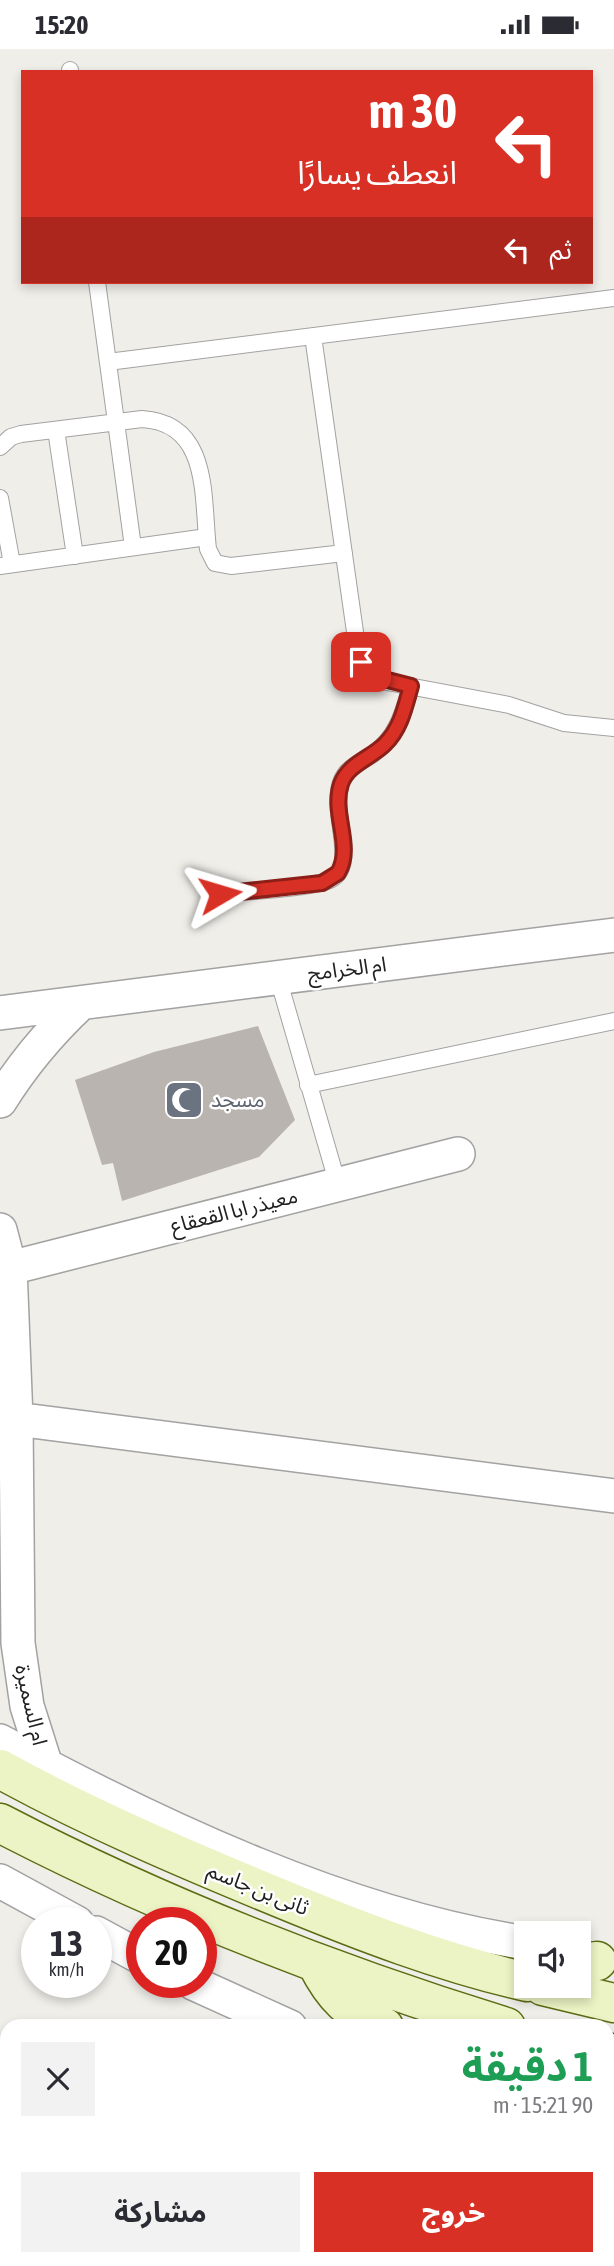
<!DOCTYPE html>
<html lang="ar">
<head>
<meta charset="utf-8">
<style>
  body { margin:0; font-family:"Asap Condensed","Noto Sans Arabic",sans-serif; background:#f2f2f3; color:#2b2b33; direction:rtl; height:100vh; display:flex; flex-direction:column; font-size:26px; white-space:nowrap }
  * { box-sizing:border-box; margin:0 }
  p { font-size:23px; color:#7c7c81 }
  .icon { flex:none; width:38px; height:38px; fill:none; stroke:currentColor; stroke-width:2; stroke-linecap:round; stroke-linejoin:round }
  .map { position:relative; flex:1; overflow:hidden; direction:ltr }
  .panel { position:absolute; left:0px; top:1970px; width:614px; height:247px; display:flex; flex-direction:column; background:#fff; border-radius:21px 21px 0 0; box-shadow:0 4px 10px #0003; direction:rtl }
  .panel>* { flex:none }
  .banner { position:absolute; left:21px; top:21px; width:572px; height:214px; border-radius:0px; box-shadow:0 4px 10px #0003; direction:rtl; background:#d93025; color:#fff; overflow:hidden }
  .tools { position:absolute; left:514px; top:1872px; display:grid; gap:14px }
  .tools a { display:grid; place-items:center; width:77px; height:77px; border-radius:0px; background:#fff; box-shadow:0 4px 10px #0003; font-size:35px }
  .speed { position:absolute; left:21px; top:1858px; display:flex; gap:14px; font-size:35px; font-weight:700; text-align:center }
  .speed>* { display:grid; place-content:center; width:91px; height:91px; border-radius:50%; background:#fff; box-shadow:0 4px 10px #0003; line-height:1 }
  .speed small { font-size:18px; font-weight:400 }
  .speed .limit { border:10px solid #d22; background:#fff; color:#111 }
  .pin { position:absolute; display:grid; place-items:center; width:60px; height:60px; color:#fff; margin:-30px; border-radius:14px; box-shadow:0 4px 10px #0006 }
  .me { position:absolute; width:77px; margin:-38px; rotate:83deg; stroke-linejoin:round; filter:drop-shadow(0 0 5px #0008) }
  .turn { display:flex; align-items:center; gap:24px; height:147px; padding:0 21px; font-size:32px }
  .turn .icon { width:91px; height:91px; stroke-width:2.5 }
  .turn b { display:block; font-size:49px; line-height:60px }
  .then { display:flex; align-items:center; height:66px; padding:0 21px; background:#0003; gap:14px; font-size:26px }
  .round { display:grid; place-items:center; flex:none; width:74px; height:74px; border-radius:0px; background:#f2f2f3 }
  .summary { display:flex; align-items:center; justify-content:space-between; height:119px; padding:0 21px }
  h1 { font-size:42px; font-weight:700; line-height:52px; color:#1e9e55 }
  .action { display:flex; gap:14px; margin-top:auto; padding:14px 21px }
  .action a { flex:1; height:80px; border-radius:0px; background:#d93025; color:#fff; font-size:28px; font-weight:700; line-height:80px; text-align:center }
  .action a+a { background:#f2f2f3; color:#2b2b33 }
  .status { display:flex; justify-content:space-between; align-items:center; height:49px; padding:0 35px; background:#fff; direction:ltr }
  .status svg { height:19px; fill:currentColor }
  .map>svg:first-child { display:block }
  .building { fill:#b9b4af }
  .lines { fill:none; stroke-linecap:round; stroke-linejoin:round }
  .service-casing { stroke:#a2a2a2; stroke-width:18 }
  .minor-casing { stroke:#a2a2a2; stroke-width:36 }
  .secondary-casing { stroke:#5b6d13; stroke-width:41 }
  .service { stroke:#fff; stroke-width:16 }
  .minor { stroke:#fff; stroke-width:33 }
  .secondary { stroke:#ecf3c4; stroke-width:38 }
  .route-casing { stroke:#8d1f18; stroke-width:18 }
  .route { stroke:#d93025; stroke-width:12 }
  .labels { text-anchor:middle; stroke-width:5; stroke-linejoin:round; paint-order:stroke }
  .street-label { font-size:21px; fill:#212121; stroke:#fff }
  .worship-label { font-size:21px; fill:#5b616d; stroke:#fff; text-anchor:start }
</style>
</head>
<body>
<div class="status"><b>15:20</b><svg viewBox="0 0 49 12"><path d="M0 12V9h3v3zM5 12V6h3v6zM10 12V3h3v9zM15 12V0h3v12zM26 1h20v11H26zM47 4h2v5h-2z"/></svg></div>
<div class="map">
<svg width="614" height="2217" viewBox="0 0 614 2217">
  <rect width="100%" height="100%" fill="#f0eee9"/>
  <path class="building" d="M258 977 295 1071 259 1108 122 1152 113 1114 102 1116 75 1031 154 1003Z
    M607 2160 614 2162V2217H571V2210H607Z
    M78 2210H177V2217H78Z"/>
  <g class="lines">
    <defs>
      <path id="service" d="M70 21V23
        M97 233 133 498
        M313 287 358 604 366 621 382 632 509 656 564 674 614 679
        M108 313 614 249
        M56 381 75 507
        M0 398 11 388 21 385 142 370C211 374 202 449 208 500L215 514 231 517 344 504
        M0 449 12 515
        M0 517 207 488
        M220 845C247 842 303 840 327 832 365 818 322 755 346 724 353 716 364 711 373 705 397 688 403 665 411 637
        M278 929 338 1136
        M308 1036 614 972
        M607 2127 614 2129
        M238 2210 245 2217
        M472 2217 483 2210"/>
      <path id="minor" d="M0 964 614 886
        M0 1052C23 1015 49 984 81 954
        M0 1181 10 1219 16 1370 18 1594 27 1657 46 1717
        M10 1219 458 1105
        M16 1370 614 1447
        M0 1692C157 1777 350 1868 527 1894
        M0 1832 77 1874
        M96 1884 142 1909
        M193 1934 290 1978
        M607 2062 614 2063"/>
      <path id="secondary" d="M0 1720C91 1770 185 1810 280 1849 360 1882 443 1914 527 1933
        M0 1774C162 1858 331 1924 506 1978
        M579 1914 597 1912
        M317 1915C333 1947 350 1964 384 1978
        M543 1937 614 1954
        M607 2003 614 2005"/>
    </defs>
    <use href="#service" class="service-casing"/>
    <use href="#minor" class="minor-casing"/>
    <use href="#secondary" class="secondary-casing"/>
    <use href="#service" class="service"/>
    <use href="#minor" class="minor"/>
    <use href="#secondary" class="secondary"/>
  </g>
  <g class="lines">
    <defs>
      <path id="route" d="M220 845 322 834 338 824C354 797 331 765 341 735 348 715 371 709 385 695 401 679 405 658 411 637L372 627 361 613"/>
    </defs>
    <use href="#route" class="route-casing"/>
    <use href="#route" class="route"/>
  </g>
  <defs>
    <symbol id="mosque-square" viewBox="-11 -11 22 22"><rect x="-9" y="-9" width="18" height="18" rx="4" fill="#6b7280" stroke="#fff"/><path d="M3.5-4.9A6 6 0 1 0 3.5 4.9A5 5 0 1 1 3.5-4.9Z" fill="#fff"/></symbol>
  </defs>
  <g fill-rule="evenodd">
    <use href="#mosque-square" x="162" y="1029" width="44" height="44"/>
  </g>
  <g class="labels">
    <g class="street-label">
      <text transform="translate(347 920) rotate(-7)" y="7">ام الخرامج</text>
      <text transform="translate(234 1162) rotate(-14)" y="7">معيذر ابا القعقاع</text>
      <text transform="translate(31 1656) rotate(77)" y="7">ام السميرة</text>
      <text transform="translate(258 1840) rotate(22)" y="7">ثانى بن جاسم</text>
    </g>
    <g class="worship-label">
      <text x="211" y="1058">مسجد</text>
    </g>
  </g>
</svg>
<div class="tools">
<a><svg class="icon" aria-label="sound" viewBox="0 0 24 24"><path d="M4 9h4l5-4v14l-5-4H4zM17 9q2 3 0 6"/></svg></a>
</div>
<div class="speed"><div>13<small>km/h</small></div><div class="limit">20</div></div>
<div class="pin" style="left:361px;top:613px;background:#d93025"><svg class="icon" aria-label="arrive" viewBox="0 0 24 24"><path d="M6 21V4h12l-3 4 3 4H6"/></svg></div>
<svg class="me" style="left:220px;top:845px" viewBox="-20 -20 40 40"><path d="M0-17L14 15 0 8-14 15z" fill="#d93025" stroke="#fff" stroke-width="4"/></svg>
<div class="banner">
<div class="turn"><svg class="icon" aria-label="left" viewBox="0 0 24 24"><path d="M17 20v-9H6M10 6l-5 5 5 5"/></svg><div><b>30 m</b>انعطف يسارًا</div></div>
<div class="then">ثم<svg class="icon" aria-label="left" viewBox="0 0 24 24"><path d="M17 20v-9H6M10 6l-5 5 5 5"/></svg></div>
</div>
<section class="panel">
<div class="summary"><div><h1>1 دقيقة</h1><p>90 m · 15:21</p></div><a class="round"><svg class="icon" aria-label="close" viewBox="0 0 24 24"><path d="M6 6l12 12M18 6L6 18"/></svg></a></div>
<div class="action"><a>خروج</a><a>مشاركة</a></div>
</section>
</div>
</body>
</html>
